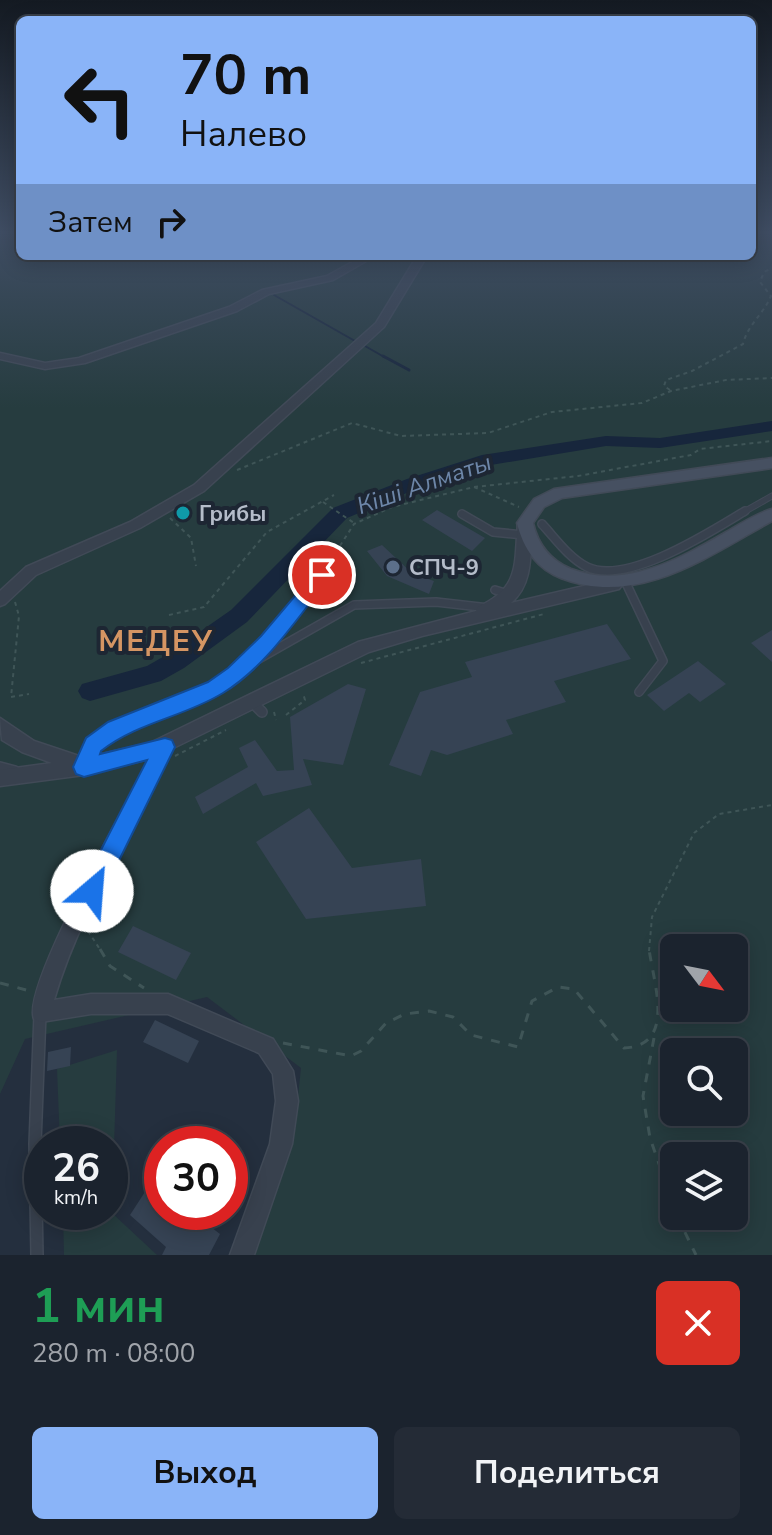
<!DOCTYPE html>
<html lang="ru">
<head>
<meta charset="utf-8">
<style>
  body { margin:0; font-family:"Nunito Sans",sans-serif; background:#242b36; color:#f1f3f6; height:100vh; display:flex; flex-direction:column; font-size:30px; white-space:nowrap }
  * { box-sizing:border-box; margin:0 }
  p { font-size:26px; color:#a0a4aa }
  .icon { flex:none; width:44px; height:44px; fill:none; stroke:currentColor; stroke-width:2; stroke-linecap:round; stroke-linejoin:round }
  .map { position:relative; height:1255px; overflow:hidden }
  .side { display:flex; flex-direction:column; background:#1b232e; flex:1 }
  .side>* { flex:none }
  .top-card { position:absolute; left:16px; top:16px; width:740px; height:244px; border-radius:12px; box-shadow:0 4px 20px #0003,0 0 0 2px #39404a; background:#8ab4f8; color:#111; overflow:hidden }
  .needle { width:52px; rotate:122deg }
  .fabs { position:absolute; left:660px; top:934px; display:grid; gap:16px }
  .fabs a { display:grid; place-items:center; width:88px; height:88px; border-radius:12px; background:#1b232e; box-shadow:0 4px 20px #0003,0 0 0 2px #39404a; font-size:40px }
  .speed { position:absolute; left:24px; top:1126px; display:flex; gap:16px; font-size:40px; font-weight:700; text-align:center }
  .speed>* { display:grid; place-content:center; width:104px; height:104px; border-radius:50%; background:#1b232e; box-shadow:0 4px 20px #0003,0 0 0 2px #39404a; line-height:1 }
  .speed small { font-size:20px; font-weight:400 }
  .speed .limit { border:12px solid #d22; background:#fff; color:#111 }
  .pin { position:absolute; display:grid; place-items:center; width:68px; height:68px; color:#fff; margin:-34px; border:4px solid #fff; border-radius:50%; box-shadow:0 2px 8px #0007 }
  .me { position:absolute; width:88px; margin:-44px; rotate:27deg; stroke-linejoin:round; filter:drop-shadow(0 0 6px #0008) }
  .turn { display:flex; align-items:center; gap:28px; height:168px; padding:0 32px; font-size:36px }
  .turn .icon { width:104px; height:104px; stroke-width:2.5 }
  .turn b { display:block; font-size:56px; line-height:68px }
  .then { display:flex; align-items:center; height:76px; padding:0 32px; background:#0003; gap:16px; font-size:30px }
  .round { display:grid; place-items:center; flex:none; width:84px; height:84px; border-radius:12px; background:#242b36 }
  .overview { display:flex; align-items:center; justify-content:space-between; height:136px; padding:0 32px }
  h1 { font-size:48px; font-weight:700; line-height:60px; color:#1e9e55 }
  .cta { display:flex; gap:16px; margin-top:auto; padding:16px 32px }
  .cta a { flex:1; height:92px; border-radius:12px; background:#8ab4f8; color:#111; font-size:32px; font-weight:700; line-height:92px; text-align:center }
  .cta a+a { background:#242b36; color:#f1f3f6 }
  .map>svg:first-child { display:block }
  .green { fill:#263c3f; fill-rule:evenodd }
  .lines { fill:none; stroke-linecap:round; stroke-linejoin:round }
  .stream-far1 { stroke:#17263c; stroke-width:2 }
  .stream { stroke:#17263c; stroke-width:3 }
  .river { fill:#17263c; fill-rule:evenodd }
  .building { fill:#364354 }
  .service-far3-casing { stroke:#414a57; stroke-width:7 }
  .service-far2-casing { stroke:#414a57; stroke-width:10 }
  .service-far1-casing { stroke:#414a57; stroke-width:12 }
  .service-casing { stroke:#414a57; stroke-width:14 }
  .minor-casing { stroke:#414a57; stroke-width:3 }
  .tertiary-casing { stroke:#414a57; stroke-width:3 }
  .secondary-casing { stroke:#414a57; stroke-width:3 }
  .path-far1 { stroke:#3f5557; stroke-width:2; stroke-dasharray:4 4; stroke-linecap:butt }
  .path { stroke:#3f5557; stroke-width:3; stroke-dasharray:9 9; stroke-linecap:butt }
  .service-far3 { stroke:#38414e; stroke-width:5 }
  .service-far2 { stroke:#38414e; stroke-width:7 }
  .service-far1 { stroke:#38414e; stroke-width:9 }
  .service { stroke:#38414e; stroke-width:11 }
  .minor { fill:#38414e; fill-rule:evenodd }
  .tertiary { fill:#38414e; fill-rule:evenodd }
  .secondary { fill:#465061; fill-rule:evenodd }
  .route { fill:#1a73e8; stroke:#114b97; stroke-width:2 }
  .culture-dot { fill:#0f9aa8; stroke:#1d2633; stroke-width:3 }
  .service-dot { fill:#5c6f8a; stroke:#1d2633; stroke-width:3 }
  .labels { text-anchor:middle; stroke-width:8; stroke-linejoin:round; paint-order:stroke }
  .poi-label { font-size:22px; font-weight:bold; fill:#b4bcc9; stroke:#1d2633; text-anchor:start }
  .water-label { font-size:24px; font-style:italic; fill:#6d86a8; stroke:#1d2633 }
  .district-label { font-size:30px; font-weight:bold; letter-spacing:2px; fill:#d59563; stroke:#1d2633 }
</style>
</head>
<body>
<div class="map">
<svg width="772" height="1255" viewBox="0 0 772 1255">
  <rect width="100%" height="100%" fill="#242f3e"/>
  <path class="green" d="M0 232H20V256H752V232H772V1255H255L294 1134 301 1068 207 997 25 1039 0 1094ZM674 948H734V1008H674ZM674 1052H734V1112H674ZM674 1156H734V1216H674Z
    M117 1050 112 1213 157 1255H64L63 1212H110V1144H60L57 1069Z"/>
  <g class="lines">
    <path class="stream-far1" d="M274 295 355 341
      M365 346 386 358"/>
    <path class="stream" d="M383 356 409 370"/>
    <path class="river" d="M772 421V431L660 448 606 446 485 466 421 487 347 518 247 622 184 668 161 681 90 701 82 698 78 691 82 684 147 666 168 654 231 610 333 508 407 479 482 455 606 436 660 438Z"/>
  </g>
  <path class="building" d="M437 510 485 538 472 551 422 520Z
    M382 545 413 574 434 581 429 594 387 576 367 551Z
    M607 624 631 659 554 681 566 702 506 720 513 734 447 755 431 750 421 776 389 765 420 692 472 677 465 662Z
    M772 630V662L751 643Z
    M698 661 726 684 700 702 689 693 664 711 647 695Z
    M348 684 366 689 343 765 303 759 312 785 263 796 256 783 203 814 195 797 248 767 239 748 255 740 277 771 294 770 290 717Z
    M309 808 352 868 421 859 426 906 306 919 256 842Z
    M133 926 191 953 176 980 118 952Z
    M155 1020 199 1041 188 1063 143 1042Z
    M71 1047 70 1066 47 1071 48 1052Z
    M154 1178 162 1185V1212H191L220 1234 209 1255H162L166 1247 130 1215Z"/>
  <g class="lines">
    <defs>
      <path id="service-far3" d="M742 513 772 496"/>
      <path id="service-far2" d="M462 514 493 532 524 535
        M542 524C555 538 569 558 587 567 627 586 710 532 745 511
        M626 583 663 661 639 692
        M495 590 508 594
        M250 664 354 605 436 602 489 608
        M253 702 258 708
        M170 708C239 683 277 630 322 575"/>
      <path id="service-far1" d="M256 706 262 712
        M84 765 102 735 175 706
        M0 767 15 771"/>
      <path id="service" d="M37 1255 35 1144 40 1014"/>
      <path id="minor" d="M165 740 171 742 173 747C134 831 80 910 54 1000L91 994H168L273 1039 293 1071 298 1101 292 1144 254 1255H230L270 1144 276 1101 273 1074 259 1053 168 1014H91L41 1022 34 1019C20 986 139 784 159 742Z"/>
      <path id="tertiary" d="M363 256H375L333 280 269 294 237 311 85 363 45 369 0 359V353L45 363 79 358 229 307 262 290 327 276Z
        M417 256H427L384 327 204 491 140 528 36 575 5 604 0 606V591L26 567 130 522 194 485 376 323Z
        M525 518 532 523C530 551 534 584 511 603L614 579 619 581 622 585 619 589 422 636 369 652 153 758 84 775 0 786V770L52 763 22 752 2 740 0 718 34 741 85 758 150 743 358 642 476 611 478 607C521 587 514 564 518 523Z"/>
      <path id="secondary" d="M772 458V468L562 498 544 507 533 523C538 545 550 560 571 569 626 590 681 558 728 531 742 523 757 513 772 509V521C707 557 637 608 561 578 537 569 523 548 517 523L534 499 554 489Z"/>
    </defs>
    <use href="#service-far3" class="service-far3-casing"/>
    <use href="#service-far2" class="service-far2-casing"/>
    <use href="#service-far1" class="service-far1-casing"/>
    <use href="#service" class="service-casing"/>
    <use href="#minor" class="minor-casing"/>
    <use href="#tertiary" class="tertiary-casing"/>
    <use href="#secondary" class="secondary-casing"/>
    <path class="path-far1" d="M670 390 664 386 666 380 692 371 743 344C748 324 763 315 771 296L760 282 764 272 772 268
      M237 470 352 423 401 436 488 433 552 412 642 403 671 391 726 380 772 378
      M474 487 578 476 691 455 700 449 772 441
      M323 502 354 523
      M170 518 191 538 196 566
      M327 566 354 524 392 507 474 487 519 507
      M15 602 19 616 11 697 29 694
      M169 615 204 607 267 532 334 495
      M361 663 544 614
      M274 712 276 720
      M286 715 305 700 303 693
      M175 756 226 730
      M88 931 101 951
      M649 951 652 917 694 833 719 814 772 805"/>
    <path class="path" d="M100 949 110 966 144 988
      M0 983 30 991
      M654 1038 643 1096 650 1138 674 1207
      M283 1043 351 1056 361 1051 386 1023 405 1014 429 1011 453 1017 471 1035 518 1047 532 1001 558 987 574 989 624 1048C676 1046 654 985 649 949
      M677 1216 696 1255"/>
    <use href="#service-far3" class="service-far3"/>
    <use href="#service-far2" class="service-far2"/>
    <use href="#service-far1" class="service-far1"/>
    <use href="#service" class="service"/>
    <use href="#minor" class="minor"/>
    <use href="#tertiary" class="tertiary"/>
    <use href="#secondary" class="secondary"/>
  </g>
  <linearGradient id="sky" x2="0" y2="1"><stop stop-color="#141a22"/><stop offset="0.57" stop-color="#3f4d63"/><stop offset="1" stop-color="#3f4d63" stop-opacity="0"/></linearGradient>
  <rect width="772" height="408" fill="url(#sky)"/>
  <path class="route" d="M322 569 330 575 328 580C297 618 266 667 223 693 184 717 138 722 101 751L100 754 165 738 172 740 175 747 100 899 92 903 84 899 80 891 84 883 147 760 84 777 76 774 73 767 86 738 108 722 208 682 228 668 261 636 316 571Z"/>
  <circle class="culture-dot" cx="183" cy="513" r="8"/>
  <circle class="service-dot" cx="393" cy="567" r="8"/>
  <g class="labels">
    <g class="poi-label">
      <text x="199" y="521">Грибы</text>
      <text x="409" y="575">СПЧ-9</text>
    </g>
    <g class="water-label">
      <text transform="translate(424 484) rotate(-19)" y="8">Кіші Алматы</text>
    </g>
    <g class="district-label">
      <text x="156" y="651">МЕДЕУ</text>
    </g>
  </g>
</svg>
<div class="fabs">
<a><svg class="needle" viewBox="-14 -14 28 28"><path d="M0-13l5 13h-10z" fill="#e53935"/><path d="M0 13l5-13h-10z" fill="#a0a4aa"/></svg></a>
<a><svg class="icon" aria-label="search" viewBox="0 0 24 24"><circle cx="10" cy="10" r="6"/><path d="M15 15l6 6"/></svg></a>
<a><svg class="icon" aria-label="layers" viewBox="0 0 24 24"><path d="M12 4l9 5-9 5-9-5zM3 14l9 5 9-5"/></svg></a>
</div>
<div class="speed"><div>26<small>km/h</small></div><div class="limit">30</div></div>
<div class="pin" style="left:322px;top:575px;background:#d93025"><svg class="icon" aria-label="arrive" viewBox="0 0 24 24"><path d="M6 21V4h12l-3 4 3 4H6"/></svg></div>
<svg class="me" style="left:92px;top:891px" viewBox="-20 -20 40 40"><circle r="19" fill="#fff"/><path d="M0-13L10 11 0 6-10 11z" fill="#1a73e8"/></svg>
<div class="top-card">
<div class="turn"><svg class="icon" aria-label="left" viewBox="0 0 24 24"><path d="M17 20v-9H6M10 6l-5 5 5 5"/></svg><div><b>70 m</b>Налево</div></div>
<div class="then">Затем<svg class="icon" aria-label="right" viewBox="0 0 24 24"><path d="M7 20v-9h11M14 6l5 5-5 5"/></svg></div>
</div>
</div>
<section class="side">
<div class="overview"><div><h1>1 мин</h1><p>280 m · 08:00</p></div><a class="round" style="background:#d93025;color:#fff"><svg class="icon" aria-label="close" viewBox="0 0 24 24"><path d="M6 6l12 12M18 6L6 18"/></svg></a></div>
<div class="cta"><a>Выход</a><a>Поделиться</a></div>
</section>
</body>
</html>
